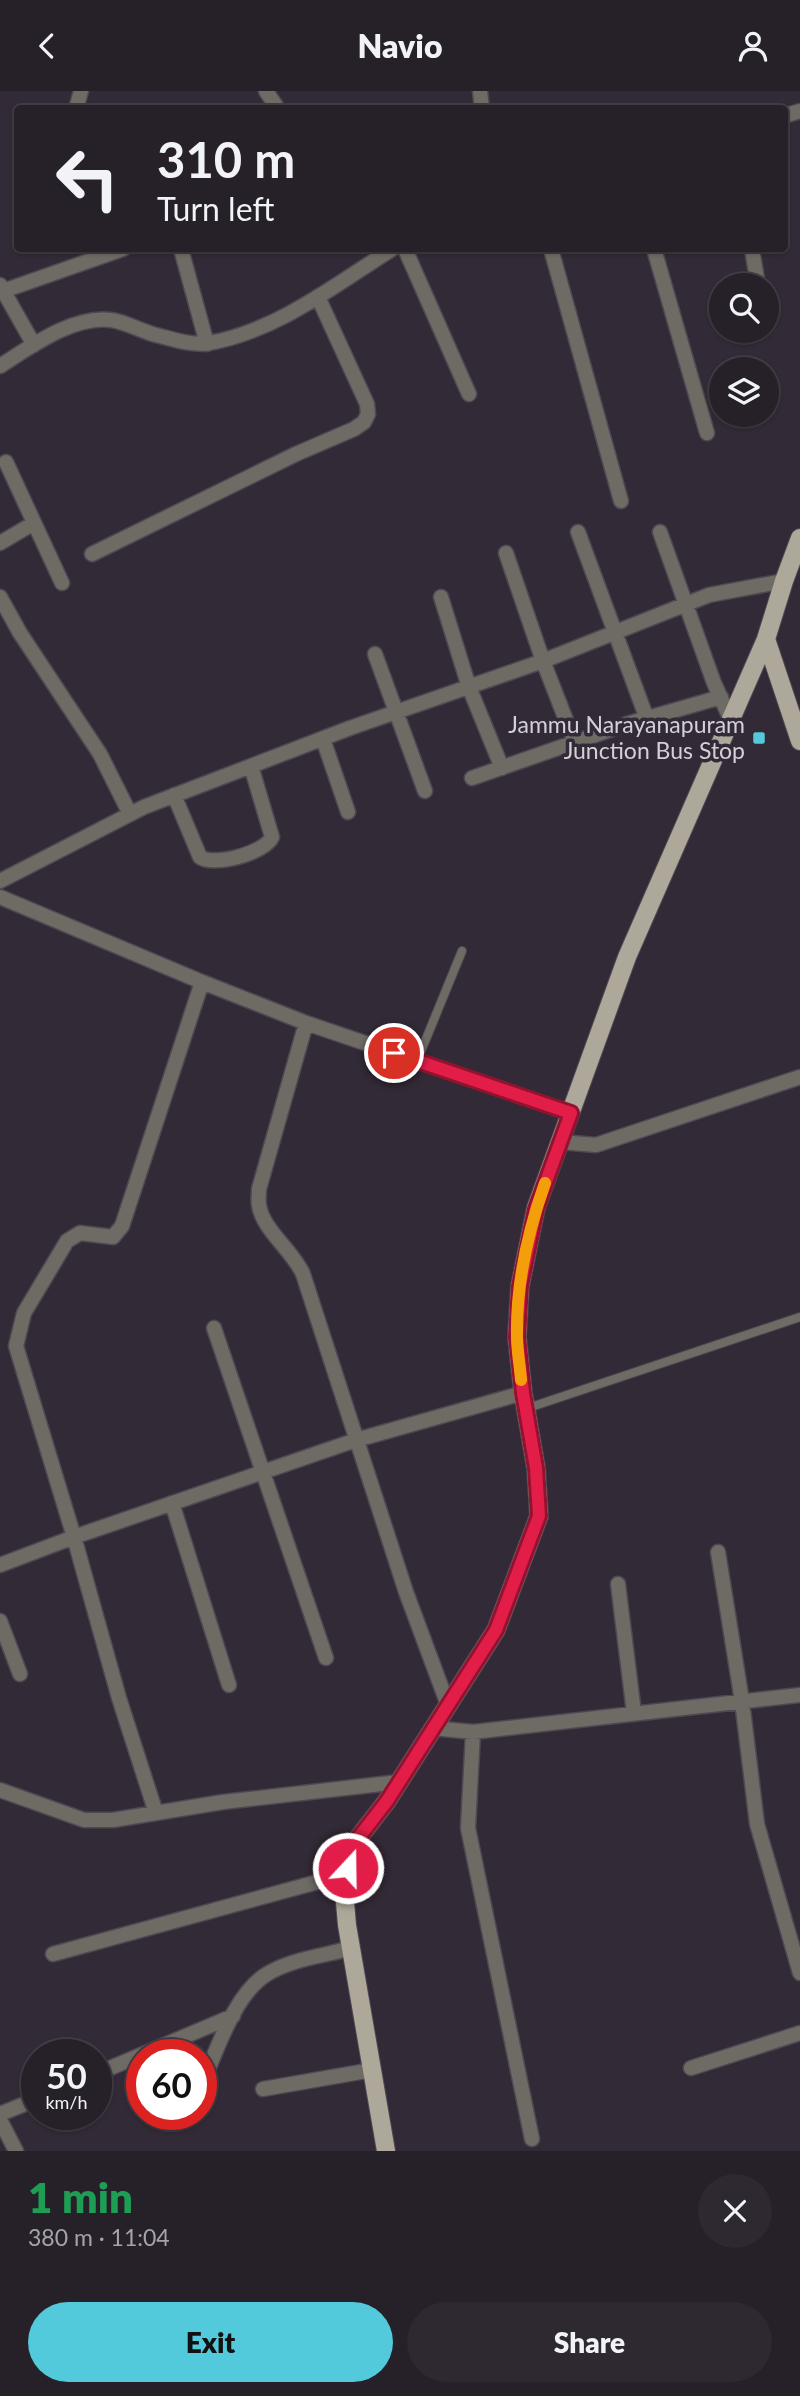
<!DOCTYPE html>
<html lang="en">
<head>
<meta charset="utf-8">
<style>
  body { margin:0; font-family:Lato,sans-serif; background:#2e2830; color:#f1f3f6; height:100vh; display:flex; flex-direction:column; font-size:26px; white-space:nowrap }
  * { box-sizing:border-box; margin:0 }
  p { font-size:23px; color:#a4a3a8 }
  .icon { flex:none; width:38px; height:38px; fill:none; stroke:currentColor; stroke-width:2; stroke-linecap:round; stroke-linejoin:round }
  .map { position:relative; height:2060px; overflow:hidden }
  .side { display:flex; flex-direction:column; background:#262028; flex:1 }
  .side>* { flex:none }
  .top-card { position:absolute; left:14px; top:14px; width:774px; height:147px; border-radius:7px; box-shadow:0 2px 5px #0004,0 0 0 2px #423e45; background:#262028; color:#f1f3f6; overflow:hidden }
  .controls { position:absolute; left:709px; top:182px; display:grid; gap:14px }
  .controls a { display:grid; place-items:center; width:70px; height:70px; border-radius:50%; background:#262028; box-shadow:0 2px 5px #0004,0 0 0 2px #423e45; font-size:35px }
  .speed { position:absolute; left:21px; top:1948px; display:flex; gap:14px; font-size:35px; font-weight:700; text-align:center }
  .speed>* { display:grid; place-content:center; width:91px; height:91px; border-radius:50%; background:#262028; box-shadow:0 2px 5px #0004,0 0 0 2px #423e45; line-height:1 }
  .speed small { font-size:18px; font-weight:400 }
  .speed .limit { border:10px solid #d22; background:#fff; color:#111 }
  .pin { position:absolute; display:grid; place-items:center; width:60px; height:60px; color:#fff; margin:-30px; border:4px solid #fff; border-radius:50%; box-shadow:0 2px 7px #0007 }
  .me { position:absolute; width:77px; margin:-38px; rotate:21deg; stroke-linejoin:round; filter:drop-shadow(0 0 5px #0008) }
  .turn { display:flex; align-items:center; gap:24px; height:147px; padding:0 28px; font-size:32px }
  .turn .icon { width:91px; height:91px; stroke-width:2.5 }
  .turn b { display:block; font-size:49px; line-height:60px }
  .round { display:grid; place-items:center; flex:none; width:74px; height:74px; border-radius:37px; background:#2e2830 }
  .head { display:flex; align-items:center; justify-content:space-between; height:119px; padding:0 28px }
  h1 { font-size:42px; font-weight:800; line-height:52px; color:#1e9e55 }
  .cta { display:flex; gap:14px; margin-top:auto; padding:14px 28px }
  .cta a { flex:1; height:80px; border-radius:42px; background:#53cadc; color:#111; font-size:28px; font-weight:800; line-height:80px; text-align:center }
  .cta a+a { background:#2e2830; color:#f1f3f6 }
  header { display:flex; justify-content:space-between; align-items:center; height:91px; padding:0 28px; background:#262028; font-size:32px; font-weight:800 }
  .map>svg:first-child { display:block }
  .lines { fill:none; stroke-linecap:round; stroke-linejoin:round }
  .service-casing { stroke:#4f4853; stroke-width:10 }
  .minor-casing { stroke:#4f4853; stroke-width:17 }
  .primary-casing { stroke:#4f4853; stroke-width:20 }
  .service { stroke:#6d6b64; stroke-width:8 }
  .minor { stroke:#6d6b64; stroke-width:14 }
  .primary { stroke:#ada89a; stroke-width:18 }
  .route-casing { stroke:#92132f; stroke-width:18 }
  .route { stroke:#e11d48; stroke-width:12 }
  .slow { stroke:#f59e0b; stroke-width:12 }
  .poi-dot { fill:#53cadc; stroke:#322a36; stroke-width:2.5 }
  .labels { text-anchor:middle; stroke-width:7; stroke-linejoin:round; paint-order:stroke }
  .poi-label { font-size:23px; fill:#d5cfd7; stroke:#322a36; text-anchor:end }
</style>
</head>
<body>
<header><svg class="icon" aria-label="back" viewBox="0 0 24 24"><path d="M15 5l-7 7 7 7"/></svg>Navio<svg class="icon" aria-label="person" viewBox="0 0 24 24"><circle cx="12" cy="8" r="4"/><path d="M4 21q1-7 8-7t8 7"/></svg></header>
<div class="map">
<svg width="800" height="2060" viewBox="0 0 800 2060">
  <rect width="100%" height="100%" fill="#322a36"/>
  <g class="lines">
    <defs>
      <path id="service" d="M417 970 462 860
        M525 1318 800 1226"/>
      <path id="minor" d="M266 0 278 18
        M480 0 482 18
        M76 18 81 0
        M784 25 800 20
        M181 158 207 253
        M405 158 469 303
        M551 158 621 410
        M654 158 707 342
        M752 158 758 194
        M0 194 34 254
        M3 200 123 158
        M0 275C30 256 73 224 111 229 126 231 141 240 156 244 173 248 191 255 209 252 277 240 335 194 392 158
        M6 371 62 492
        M578 441 647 628
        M660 441 714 592 731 629
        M0 452 34 432
        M506 462 543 570 575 652
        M92 463 296 363 354 338 364 331 368 323 367 313 318 206
        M0 506 20 542 100 663 130 723
        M441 506 469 596 502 677
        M375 563 425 700
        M323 648 348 721
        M472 687 627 633 721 606
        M174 704 200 766C214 776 265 762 272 746L251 675
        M0 790 144 716 350 637 543 570 709 504 784 490
        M0 806 202 891 306 932 571 1022
        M306 932 259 1098C259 1103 258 1109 259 1114 262 1138 293 1160 303 1183L406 1501 448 1614
        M560 1051 596 1054 800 986
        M214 1237 326 1567
        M172 1412 229 1594
        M718 1461 742 1610 757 1733 800 1882
        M0 1474 74 1446 356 1349 523 1302
        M618 1493 634 1622
        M0 1530 20 1583
        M433 1637 473 1641 800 1604
        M473 1641 468 1737 532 2048
        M0 1699 84 1729H113L223 1711 399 1691
        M156 1722 119 1607 74 1446 16 1255 24 1222 67 1150 80 1142 113 1146 122 1135 202 891
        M53 1863 347 1783
        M691 1977 800 1942
        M96 1983 233 1925
        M201 1995C217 1960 234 1903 267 1883 291 1868 324 1865 351 1857
        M263 1998 372 1979
        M0 2023 37 2008
        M188 2024 189 2023
        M0 2029 16 2060"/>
      <path id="primary" d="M766 548 800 650
        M386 2060 347 1834 344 1800 356 1750 387 1710 496 1539 539 1425 536 1377 523 1302 517 1246 520 1195 536 1117 627 866 766 548 784 490 800 447"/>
    </defs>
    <use href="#service" class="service-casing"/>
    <use href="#minor" class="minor-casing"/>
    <use href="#primary" class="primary-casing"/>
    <use href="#service" class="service"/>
    <use href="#minor" class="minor"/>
    <use href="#primary" class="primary"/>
  </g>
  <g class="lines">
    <defs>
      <path id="route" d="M348 1777 356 1750 387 1710 496 1539 539 1425 536 1377 523 1302 517 1246 520 1195 536 1118 571 1022 394 962"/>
    </defs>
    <use href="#route" class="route-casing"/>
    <use href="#route" class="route"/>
    <path class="slow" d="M521 1289C520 1275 517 1260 517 1246 516 1195 528 1140 545 1092"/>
  </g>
  <rect class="poi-dot" x="752" y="640" width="14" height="14" rx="3.5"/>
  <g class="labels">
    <g class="poi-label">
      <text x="745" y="642">Jammu Narayanapuram<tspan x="745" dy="26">Junction Bus Stop</tspan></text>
    </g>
  </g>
</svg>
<div class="controls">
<a><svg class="icon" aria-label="search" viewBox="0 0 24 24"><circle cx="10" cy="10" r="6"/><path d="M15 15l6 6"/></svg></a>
<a><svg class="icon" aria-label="layers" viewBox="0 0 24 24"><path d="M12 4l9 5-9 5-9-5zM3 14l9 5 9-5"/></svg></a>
</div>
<div class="speed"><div>50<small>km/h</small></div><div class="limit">60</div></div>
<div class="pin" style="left:394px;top:962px;background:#d93025"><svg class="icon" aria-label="arrive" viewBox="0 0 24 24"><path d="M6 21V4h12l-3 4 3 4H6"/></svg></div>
<svg class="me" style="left:348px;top:1777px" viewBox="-20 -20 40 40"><circle r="17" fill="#e11d48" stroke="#fff" stroke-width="3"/><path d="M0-11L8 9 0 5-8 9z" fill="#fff"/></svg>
<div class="top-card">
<div class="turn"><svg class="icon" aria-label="left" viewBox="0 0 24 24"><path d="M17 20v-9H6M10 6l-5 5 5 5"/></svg><div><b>310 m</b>Turn left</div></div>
</div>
</div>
<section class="side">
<div class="head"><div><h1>1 min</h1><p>380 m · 11:04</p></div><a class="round"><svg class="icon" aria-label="close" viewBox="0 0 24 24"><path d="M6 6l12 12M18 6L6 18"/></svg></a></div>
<div class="cta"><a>Exit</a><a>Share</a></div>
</section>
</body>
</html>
